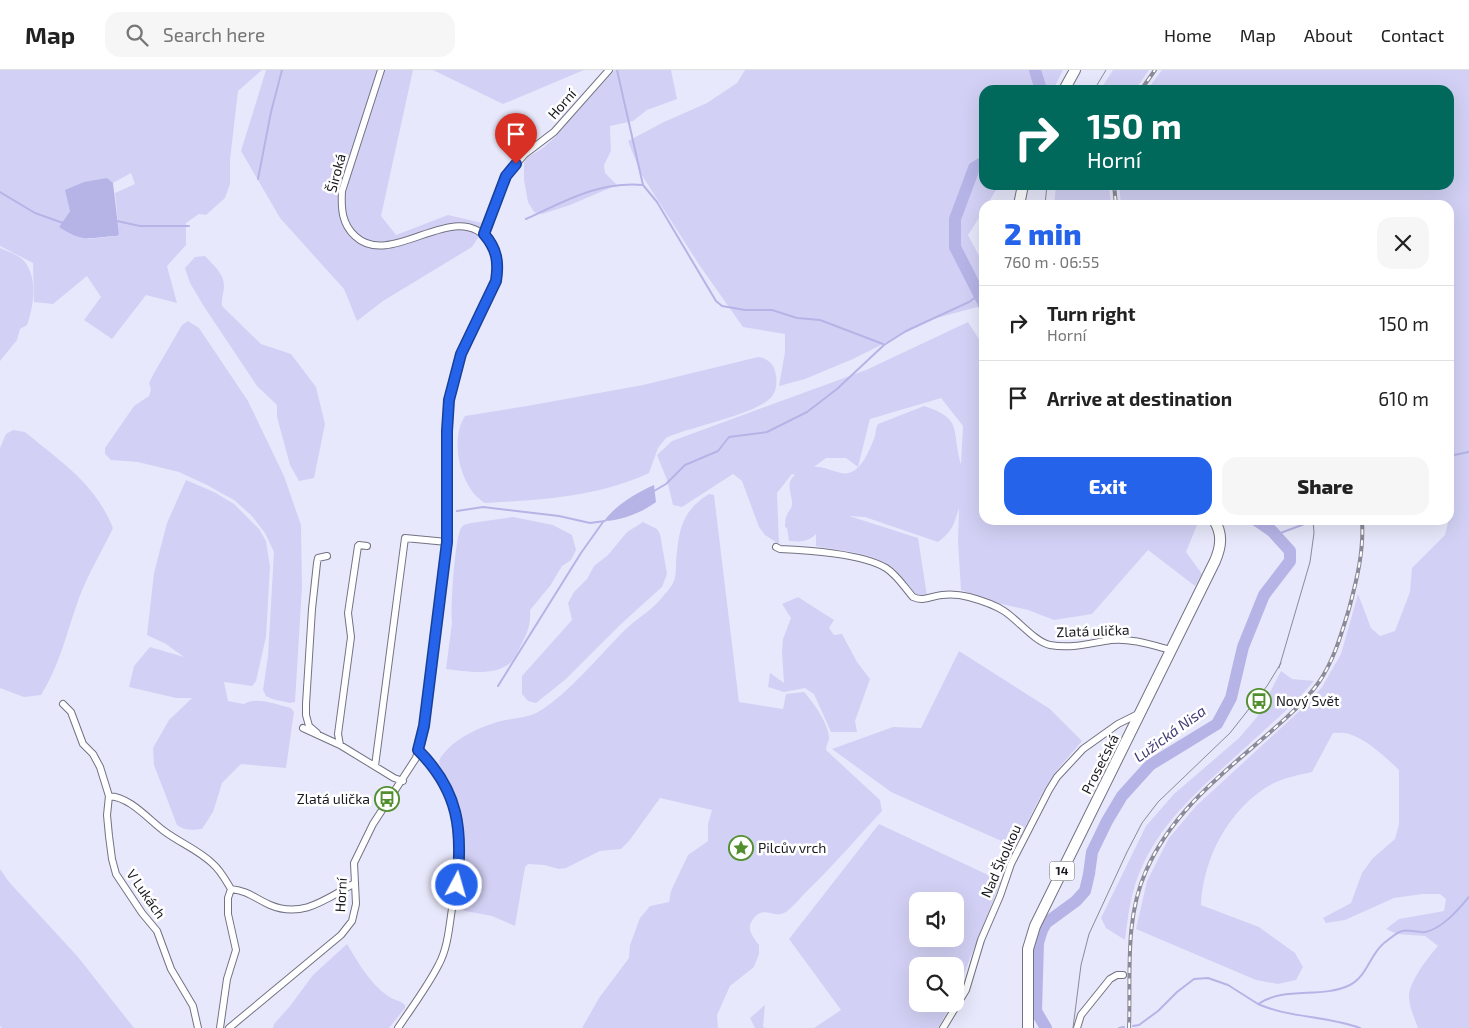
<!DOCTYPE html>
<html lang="en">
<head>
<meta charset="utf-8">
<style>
  body { margin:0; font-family:"Exo 2",sans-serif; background:#f6f6f6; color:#222; height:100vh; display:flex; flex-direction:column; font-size:19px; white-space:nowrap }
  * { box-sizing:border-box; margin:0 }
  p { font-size:16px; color:#767676 }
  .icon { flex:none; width:28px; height:28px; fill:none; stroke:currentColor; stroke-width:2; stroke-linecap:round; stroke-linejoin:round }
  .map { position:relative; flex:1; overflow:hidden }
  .panel { position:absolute; left:979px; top:130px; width:475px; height:325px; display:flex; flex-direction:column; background:#fff; border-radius:15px; box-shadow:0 5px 20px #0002 }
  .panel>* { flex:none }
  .banner { position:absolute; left:979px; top:15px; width:475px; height:105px; border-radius:15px; box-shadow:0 5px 20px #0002; background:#00695c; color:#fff; overflow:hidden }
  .fabs { position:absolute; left:909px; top:822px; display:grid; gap:10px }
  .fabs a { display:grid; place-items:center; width:55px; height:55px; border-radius:10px; background:#fff; box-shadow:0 5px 20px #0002; font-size:25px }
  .pin { position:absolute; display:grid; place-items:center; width:42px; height:42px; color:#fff; margin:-51px -21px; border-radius:50% 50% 50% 0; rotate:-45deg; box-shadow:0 0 5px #0007 }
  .pin .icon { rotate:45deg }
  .me { position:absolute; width:55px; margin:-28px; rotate:6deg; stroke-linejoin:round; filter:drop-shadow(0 0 4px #0008) }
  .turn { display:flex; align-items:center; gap:18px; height:105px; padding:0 25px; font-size:22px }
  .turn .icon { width:65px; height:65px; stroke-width:2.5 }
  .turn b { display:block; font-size:35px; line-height:42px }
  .round { display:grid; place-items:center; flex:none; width:52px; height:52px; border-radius:15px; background:#f6f6f6 }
  .headline { display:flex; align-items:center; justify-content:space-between; height:85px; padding:0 25px }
  h1 { font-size:30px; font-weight:800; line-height:38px; color:#2563eb }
  .primary-button { display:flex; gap:10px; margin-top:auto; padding:10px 25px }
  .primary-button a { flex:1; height:58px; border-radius:15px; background:#2563eb; color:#fff; font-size:20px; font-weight:800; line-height:58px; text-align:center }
  .primary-button a+a { background:#f6f6f6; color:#222 }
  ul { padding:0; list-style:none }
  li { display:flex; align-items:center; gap:15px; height:75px; padding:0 25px; border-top:1px solid #e0e0e0 }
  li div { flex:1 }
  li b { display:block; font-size:19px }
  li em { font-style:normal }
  header { display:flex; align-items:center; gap:30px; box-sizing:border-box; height:70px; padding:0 25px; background:#fff; border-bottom:1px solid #e0e0e0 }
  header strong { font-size:24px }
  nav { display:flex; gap:28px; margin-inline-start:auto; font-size:18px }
  .search { width:350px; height:45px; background:#f6f6f6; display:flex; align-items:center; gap:12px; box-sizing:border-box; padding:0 18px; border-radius:15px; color:#767676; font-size:19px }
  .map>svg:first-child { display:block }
  .green { fill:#d2d1f5; fill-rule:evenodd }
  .water { fill:#b6b4e6 }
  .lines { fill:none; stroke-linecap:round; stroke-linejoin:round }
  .stream { stroke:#b6b4e6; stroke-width:2 }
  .river { stroke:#b6b4e6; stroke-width:12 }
  .street-casing { stroke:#727283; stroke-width:8 }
  .primary-casing { stroke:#727283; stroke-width:12 }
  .street { stroke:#fff; stroke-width:6 }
  .primary { stroke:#fff; stroke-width:10 }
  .tram { stroke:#8a8a98; stroke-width:1 }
  .rail-casing { stroke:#8a8a98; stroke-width:4 }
  .rail { stroke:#fff; stroke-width:2; stroke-dasharray:5.5; stroke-linecap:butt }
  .route-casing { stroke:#184099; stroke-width:12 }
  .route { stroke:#2563eb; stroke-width:9 }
  .labels { text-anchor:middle; stroke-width:5; stroke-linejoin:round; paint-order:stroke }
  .shield { fill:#fff; stroke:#5e5e63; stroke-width:1 }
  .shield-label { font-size:12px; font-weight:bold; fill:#191920 }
  .street-label { font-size:14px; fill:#191920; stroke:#fff }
  .poi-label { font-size:14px; fill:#191920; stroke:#fff; text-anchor:start }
  .water-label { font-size:15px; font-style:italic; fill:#413a76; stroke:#fff }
</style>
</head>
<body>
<header>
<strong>Map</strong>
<div class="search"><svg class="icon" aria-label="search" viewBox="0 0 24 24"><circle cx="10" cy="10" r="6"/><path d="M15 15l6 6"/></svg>Search here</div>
<nav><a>Home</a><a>Map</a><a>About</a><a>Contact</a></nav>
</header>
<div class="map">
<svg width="1469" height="958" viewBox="0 0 1469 958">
  <rect width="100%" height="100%" fill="#e8e8fc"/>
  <path class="green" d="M0 0H262L238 21 230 90V114L225 128 206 145 199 144 186 153V175L167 196 177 233 146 225 112 269 84 250 101 227 87 206 53 234 34 232 33 193 0 176ZM131 103 135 114 115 123 119 163 117 166 89 169 59 157 70 141 106 108 113 113Z
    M266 0H413L381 146 396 165 448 145 487 154 472 177 383 231 357 251 344 219 280 148 241 81Z
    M433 0H584L503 34Z
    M615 0H671L677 29 647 40 633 51 610 56 611 81 604 95 605 103 617 115 570 135 542 144 534 142 528 132 524 110V93L527 88 543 78 554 68Z
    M745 0H1063L1053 20H984V115H999L987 135H984V140L968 165 984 195V242L977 237 933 249 853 289 805 309 779 316 785 282V264L743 257 700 196 641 104 628 71 664 52 707 33 737 13Z
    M1113 0H1149L1135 20H1100Z
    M1162 0H1469V958H1418C1415 949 1409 937 1409 927 1408 913 1429 886 1438 876L1425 866 1397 864 1386 859 1399 849 1444 841 1446 829 1440 824H1423L1394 828 1345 850 1326 853 1323 848 1351 833 1362 803 1373 788 1395 769 1399 754V700C1385 687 1368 670 1349 664 1344 662 1338 663 1333 663L1312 702C1299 705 1283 708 1272 714 1229 738 1203 788 1201 835L1259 857 1295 883 1303 897 1296 910 1278 914 1256 910 1136 859 1147 811 1169 768 1196 736 1305 636 1322 617 1341 584 1358 524 1371 558 1380 566 1395 561 1410 522 1412 498 1445 465 1452 436 1449 423V135H1121L1119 115H1449V20H1147Z
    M1056 115H1109L1111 135H1054Z
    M0 178C7 181 19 185 24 191 38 207 34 236 27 255L20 259 17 270 0 291Z
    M205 186C213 195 224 203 224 216 224 223 221 229 222 236L261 274 291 284 316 317 325 354 314 408 299 411 290 395 277 347V335L257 316 203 235 190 213 185 198 195 187Z
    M188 251 199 258 248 331 284 406 301 455 302 517 295 632 290 633 272 629 266 626 263 620 268 586 274 482 265 463 251 445 234 430 207 415 179 402 138 392 111 390 105 384V378L134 336 149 326 151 320 149 313 154 303 182 255Z
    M968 252 984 277V450H1199L1186 482 1202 504 1195 516 1148 480 1092 544 1054 550 1028 540 998 533 961 520 958 472 959 438C954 454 953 461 938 472L865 447 849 446 918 468 927 526 916 525C909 516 902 506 893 498 873 482 840 481 816 476V464C808 472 800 472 789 471L787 458 785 457C785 453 785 448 787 445 788 441 792 439 792 434 793 426 784 413 795 405L792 404 777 423 779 474 765 465 759 457 742 411 733 404 682 437 673 435 667 410 657 385 672 371 866 300ZM941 328 963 356 961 394C951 360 964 349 924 336L878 354C875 359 876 365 874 369 868 383 859 407 841 403 832 401 822 396 814 397L826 388H846L858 397 870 349Z
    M758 287C766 288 773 293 775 301 777 307 777 318 774 323 766 343 687 357 666 368L658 378 649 403C598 427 540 430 485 433 460 418 449 370 465 346L527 336 643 315Z
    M13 360 25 362C61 392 95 413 113 458 102 481 88 504 79 528 67 561 60 595 41 625L24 627 0 618V378L6 364Z
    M186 410 214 422 234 434 259 459 266 471 270 497 266 567 256 611 252 616 224 612 228 631 244 634C257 626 277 635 291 638L294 642 286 698 241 694 222 713 213 742 202 759C192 760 186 761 177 755L154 695 153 678 169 650 192 628H176L129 617 134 596 150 577 184 587 166 574 147 565 154 503 167 453Z
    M709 424 714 425 739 632 783 639 786 624 804 622C813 632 829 654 829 668 829 671 826 676 826 680L880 730 882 741C858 767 834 795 808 820 801 827 794 836 786 842 773 850 763 833 752 851 746 859 754 868 759 875V884L754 897 730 916 717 945 718 958H582L599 928 629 888 630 875 640 848 650 836 669 832 671 821 688 785 708 771V754L712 740 660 728 629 771 621 779 600 781 566 798 559 799 544 795 528 794 525 797 515 856 492 846 465 841 456 833C461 798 465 770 457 735 454 722 433 698 441 687 453 669 481 656 501 651 514 648 527 648 538 642 569 624 600 584 626 559 636 549 649 542 658 532 663 526 671 518 674 511 676 506 676 498 676 492 679 462 680 442 709 424Z
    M513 447 553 455 572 465 576 480 571 490 562 496 550 516 530 540C531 553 528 562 522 573 519 579 515 588 510 593 494 607 465 601 446 599L452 553C450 542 455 466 461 458 463 454 467 454 471 453Z
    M643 452 657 459 660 464 667 504 662 517 621 554 566 609 536 633 528 631 522 624V606L572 550 568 533 574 522 587 509 594 496 608 485 627 462Z
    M798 527 834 550 829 558 834 565 842 564 857 592 870 609 855 651 857 662H831L814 624 805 618 784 622 768 617 770 603 784 613 782 582 783 569 791 548 782 534Z
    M959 581 1050 639 1082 671 1058 699 1039 729 1015 777 891 722 832 679 893 657 921 658Z
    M1281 601 1292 609 1314 611 1298 629C1274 652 1249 674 1225 696 1191 727 1160 756 1141 799 1131 821 1128 846 1125 870L1106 858 1101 848 1146 756 1174 724 1239 668 1257 647Z
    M879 754 1001 811 955 926V896H918V934H951L938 958H814L841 940 789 869ZM918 831H955V869H918Z
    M0 799 9 812 78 887 134 958H2L0 956Z
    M347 874C358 892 370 914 388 926 393 930 400 930 405 935V938L389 958H273L274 954 290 936 313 905Z
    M765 935 763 957 765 958H755L750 948Z"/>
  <path class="water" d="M107 108 113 113 119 164 117 166C89 167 85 174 59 157L70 141 65 120 84 112Z
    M654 415 656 432C643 442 621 451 604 451 616 435 636 423 654 415Z"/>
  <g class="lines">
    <path class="stream" d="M617 0 643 115
      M258 109 271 42 282 0
      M0 122 35 143 63 153
      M526 149C565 131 599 111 643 115L657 132 716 231 722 236 745 240H772L797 248 820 250 883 274
      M117 151 140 156H189
      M1449 386 1469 382
      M654 421 666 414 685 395 718 381 729 367 767 362 807 342 837 319 884 275 906 261 969 232 979 225
      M457 441 483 437 559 446 590 453 605 451
      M1275 465 1310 452
      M498 616 581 483 603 452
      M1258 934C1290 948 1327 946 1360 958
      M1133 956 1139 955 1158 941 1177 922 1194 909 1208 908 1228 915 1258 934C1285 916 1321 929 1350 915 1367 906 1370 885 1383 874 1388 870 1397 862 1402 861 1409 859 1418 863 1425 862 1442 859 1459 839 1469 827
      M1119 958 1124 957"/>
    <path class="river" d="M1035 0 1041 20
      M984 92 974 98 955 149V177L984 234
      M1046 958 1036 941 1038 873 1042 860 1046 853 1076 831 1085 821 1089 804 1092 782 1107 751 1122 726 1150 695 1217 654 1231 628 1243 577 1264 525 1290 491V481L1272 461 1256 450"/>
    <defs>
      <path id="street" d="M484 164 506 106 525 84 554 62 609 0
        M776 477 780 479C808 480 863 484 886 498 897 505 905 518 913 527 923 532 932 526 942 525 951 524 961 525 969 527 980 530 995 535 1004 541 1018 550 1035 572 1050 575 1072 579 1090 573 1111 570 1131 568 1152 575 1171 580
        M63 634 71 642 83 674 93 684 100 697 109 726 107 745 109 766 112 789 116 804 142 843 157 861 171 899 193 936 198 958
        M303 658 340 675 394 708 403 711
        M317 663 309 656 306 645V634L312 539 317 493 318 488 327 486
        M340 675 338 664 351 567 348 543 358 476 359 475 367 476
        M375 696 405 468 447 472
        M109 726C130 727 148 749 164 761 180 773 199 780 213 794 221 801 226 811 231 819 249 821 254 828 270 835 303 849 327 828 355 813
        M220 958 227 909 236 880 228 844V828L231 819
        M229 958 341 865 352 851 356 834 354 793 373 754 416 688 424 656 447 472C452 409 438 344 461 284 473 252 514 204 490 172 456 125 392 201 355 166 342 154 341 139 342 121L381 0
        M398 958C412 937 428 916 439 894 448 877 449 857 452 839 464 777 467 728 418 680
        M943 958 966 920 981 870 1000 826 1011 794 1049 720 1057 707 1083 679 1118 654 1140 643
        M1077 958 1081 945 1110 909 1117 905H1123"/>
      <path id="primary" d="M1064 20 1075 0
        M1019 135 1023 115
        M1028 958V879L1035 856 1215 491C1221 477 1223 464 1214 450"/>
    </defs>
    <use href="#street" class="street-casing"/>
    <use href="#primary" class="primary-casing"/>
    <use href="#street" class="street"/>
    <use href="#primary" class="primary"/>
    <path class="tram" d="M1094 20 1106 0
      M1045 135 1047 115
      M1279 598 1310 492 1314 463 1313 450
      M1073 958 1081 895 1089 864 1127 782 1142 753 1158 732 1230 663 1267 616 1281 593"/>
    <defs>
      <path id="rail" d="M1141 20 1155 0
        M1114 115 1116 135
        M1129 958C1131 906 1124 850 1146 801 1171 743 1222 704 1268 664 1286 648 1305 632 1319 612 1334 590 1341 565 1349 539 1357 509 1364 481 1362 450"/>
    </defs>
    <use href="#rail" class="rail-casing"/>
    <use href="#rail" class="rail"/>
  </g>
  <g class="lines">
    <defs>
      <path id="route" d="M457 815C463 760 459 721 418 680L424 656 447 472V361L449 330 461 284 496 211C499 192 497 179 484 164L506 106 516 94"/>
    </defs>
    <use href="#route" class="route-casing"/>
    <use href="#route" class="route"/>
  </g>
  <defs>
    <symbol id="bus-ring" viewBox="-11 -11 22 22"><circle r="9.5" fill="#fff" stroke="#528f2f" stroke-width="1.5"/><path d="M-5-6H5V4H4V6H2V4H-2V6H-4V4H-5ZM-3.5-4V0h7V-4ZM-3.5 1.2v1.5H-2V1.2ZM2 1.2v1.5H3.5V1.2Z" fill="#528f2f"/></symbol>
    <symbol id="sight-ring" viewBox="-11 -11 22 22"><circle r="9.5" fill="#fff" stroke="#528f2f" stroke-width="1.5"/><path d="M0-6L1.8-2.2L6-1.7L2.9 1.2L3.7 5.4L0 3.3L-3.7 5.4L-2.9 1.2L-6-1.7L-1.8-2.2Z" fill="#528f2f"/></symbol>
  </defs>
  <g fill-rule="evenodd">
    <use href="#bus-ring" x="1245" y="617" width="28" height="28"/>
    <use href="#bus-ring" x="373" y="715" width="28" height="28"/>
    <use href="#sight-ring" x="727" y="764" width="28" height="28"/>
  </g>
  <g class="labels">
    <rect class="shield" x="1049.5" y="791.5" width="25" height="19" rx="4"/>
    <g class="shield-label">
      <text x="1062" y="805">14</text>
    </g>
    <g class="street-label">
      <text transform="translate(562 34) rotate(-49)" y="5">Horní</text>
      <text transform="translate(336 103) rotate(-75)" y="5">Široká</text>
      <text transform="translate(1093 561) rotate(-2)" y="5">Zlatá ulička</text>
      <text transform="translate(1100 694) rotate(-63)" y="5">Prosečská</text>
      <text transform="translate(1001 791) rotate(-66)" y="5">Nad Školkou</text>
      <text transform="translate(146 824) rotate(55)" y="5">V Lukách</text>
      <text transform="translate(341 825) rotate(-87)" y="5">Horní</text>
    </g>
    <g class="poi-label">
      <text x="1276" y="636">Nový Svět</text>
      <text x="370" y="734" text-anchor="end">Zlatá ulička</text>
      <text x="758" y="783">Pilcův vrch</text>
    </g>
    <g class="water-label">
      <text transform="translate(1170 664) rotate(-36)" y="5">Lužická Nisa</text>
    </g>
  </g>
</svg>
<div class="fabs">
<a><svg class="icon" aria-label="sound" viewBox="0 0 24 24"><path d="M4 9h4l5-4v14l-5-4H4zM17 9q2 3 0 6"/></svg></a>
<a><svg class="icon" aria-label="search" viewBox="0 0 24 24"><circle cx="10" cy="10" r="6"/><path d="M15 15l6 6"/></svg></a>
</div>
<div class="pin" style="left:516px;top:94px;background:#d93025"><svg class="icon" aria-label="arrive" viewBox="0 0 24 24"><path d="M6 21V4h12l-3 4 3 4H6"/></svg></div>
<svg class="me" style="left:457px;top:815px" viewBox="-20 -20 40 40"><circle r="17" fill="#2563eb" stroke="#fff" stroke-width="3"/><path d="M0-11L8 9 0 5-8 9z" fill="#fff"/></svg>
<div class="banner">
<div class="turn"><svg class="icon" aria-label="right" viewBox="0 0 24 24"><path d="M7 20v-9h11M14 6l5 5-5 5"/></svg><div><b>150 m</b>Horní</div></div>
</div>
<section class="panel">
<div class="headline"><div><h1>2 min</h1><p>760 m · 06:55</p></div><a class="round"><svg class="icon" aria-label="close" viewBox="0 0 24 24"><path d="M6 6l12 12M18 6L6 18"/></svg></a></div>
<ul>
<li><svg class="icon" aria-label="right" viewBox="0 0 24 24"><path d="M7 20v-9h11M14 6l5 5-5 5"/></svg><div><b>Turn right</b><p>Horní</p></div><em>150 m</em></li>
<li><svg class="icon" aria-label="arrive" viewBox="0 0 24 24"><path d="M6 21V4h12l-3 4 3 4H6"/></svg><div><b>Arrive at destination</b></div><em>610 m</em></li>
</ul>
<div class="primary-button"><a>Exit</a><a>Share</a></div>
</section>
</div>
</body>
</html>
